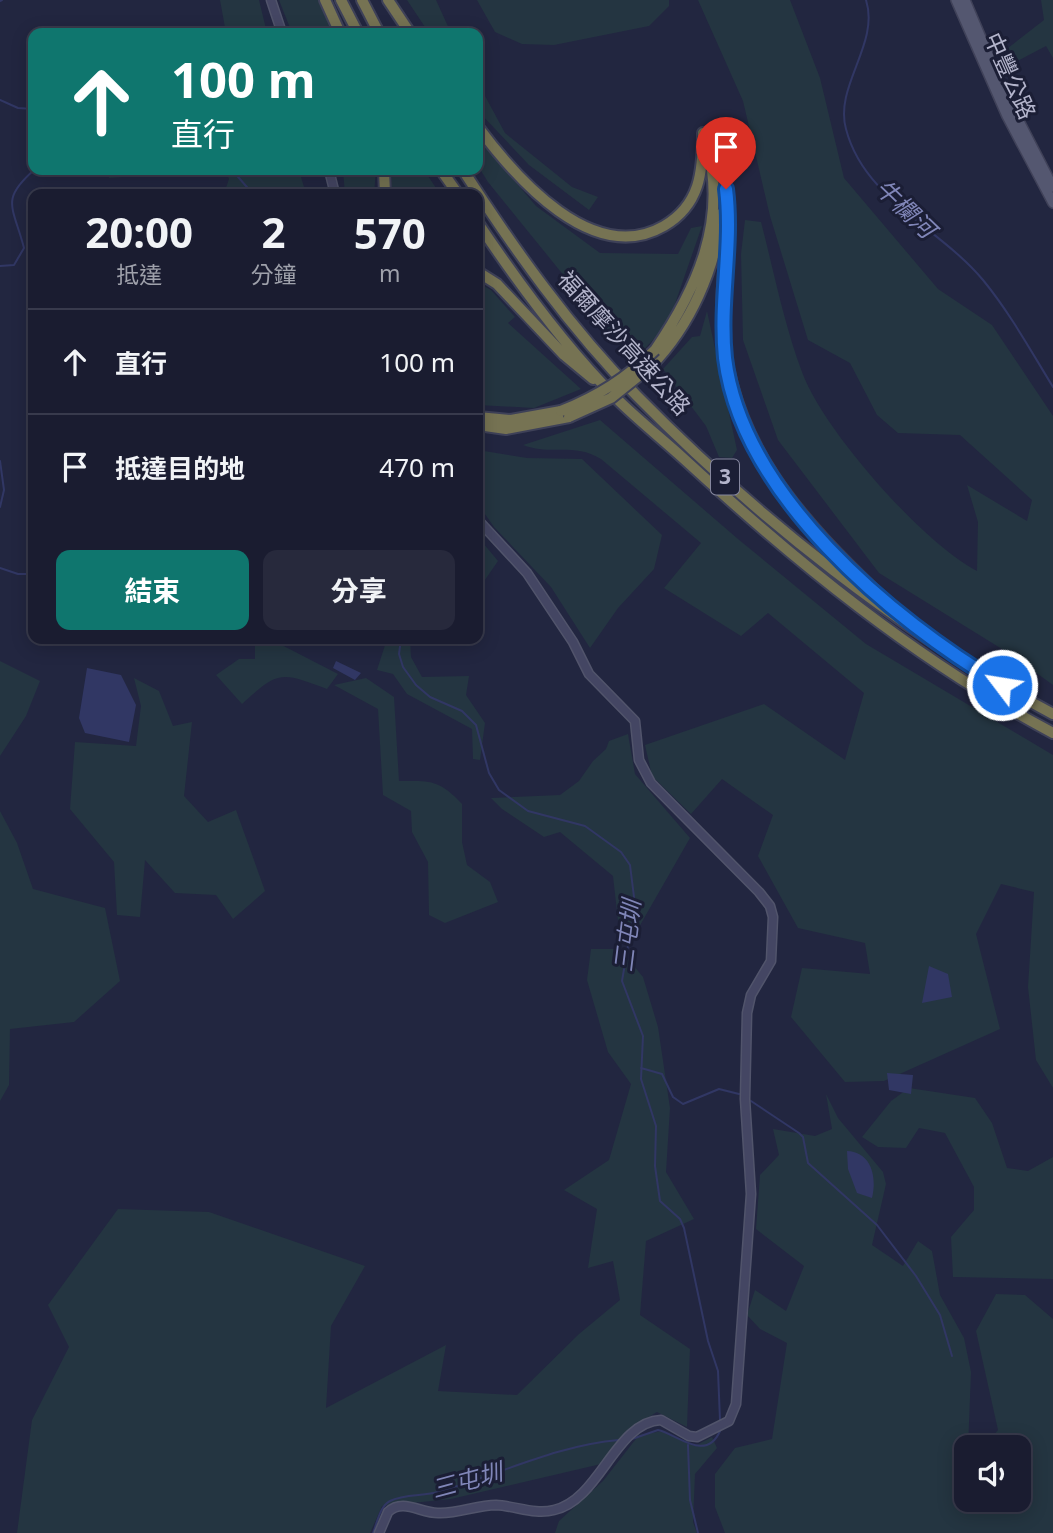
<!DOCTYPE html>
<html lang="zh-TW">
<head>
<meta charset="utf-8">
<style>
  body { margin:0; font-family:"Noto Sans","Noto Sans TC",sans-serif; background:#27293c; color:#f1f3f6; height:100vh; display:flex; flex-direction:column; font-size:26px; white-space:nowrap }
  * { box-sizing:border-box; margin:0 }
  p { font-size:23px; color:#9fa1ab }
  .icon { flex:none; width:38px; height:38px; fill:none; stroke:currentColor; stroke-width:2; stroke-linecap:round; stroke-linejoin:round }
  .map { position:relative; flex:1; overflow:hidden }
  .drawer { position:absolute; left:28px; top:189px; width:455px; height:455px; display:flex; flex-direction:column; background:#1a1c30; border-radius:14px; box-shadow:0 4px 18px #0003,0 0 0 2px #383a4c }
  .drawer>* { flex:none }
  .top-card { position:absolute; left:28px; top:28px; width:455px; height:147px; border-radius:14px; box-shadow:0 4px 18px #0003,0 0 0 2px #383a4c; background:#0f766e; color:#fff; overflow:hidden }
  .tools { position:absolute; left:954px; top:1435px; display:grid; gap:14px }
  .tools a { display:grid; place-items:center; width:77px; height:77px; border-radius:14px; background:#1a1c30; box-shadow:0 4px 18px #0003,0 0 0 2px #383a4c; font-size:35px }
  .pin { position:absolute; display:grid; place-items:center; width:60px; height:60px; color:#fff; margin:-72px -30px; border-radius:50% 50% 50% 0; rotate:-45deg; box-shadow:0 0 7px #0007 }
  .pin .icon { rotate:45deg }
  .me { position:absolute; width:77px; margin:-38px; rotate:301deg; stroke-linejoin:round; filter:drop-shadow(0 0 5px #0008) }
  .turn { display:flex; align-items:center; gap:24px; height:147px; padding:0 28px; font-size:32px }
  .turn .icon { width:91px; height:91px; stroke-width:2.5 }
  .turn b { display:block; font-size:49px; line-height:60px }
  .eta { display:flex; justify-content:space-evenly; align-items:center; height:119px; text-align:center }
  .eta b { font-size:42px; font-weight:700; line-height:49px }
  .button { display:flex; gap:14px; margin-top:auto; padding:14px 28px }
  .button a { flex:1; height:80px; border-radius:14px; background:#0f766e; color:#fff; font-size:28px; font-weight:700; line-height:80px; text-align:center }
  .button a+a { background:#27293c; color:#f1f3f6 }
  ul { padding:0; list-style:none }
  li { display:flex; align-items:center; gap:21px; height:105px; padding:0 28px; border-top:2px solid #383a4c }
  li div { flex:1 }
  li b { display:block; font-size:26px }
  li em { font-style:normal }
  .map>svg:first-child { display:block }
  .green { fill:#243541 }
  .water { fill:#313764 }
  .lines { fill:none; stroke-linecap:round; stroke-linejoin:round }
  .stream { stroke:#313764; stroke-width:2 }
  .secondary-casing { stroke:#51546b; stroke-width:11 }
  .primary-casing { stroke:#404259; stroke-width:12 }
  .highway-casing { stroke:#3e4158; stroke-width:14 }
  .secondary { stroke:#444663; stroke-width:8 }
  .primary { stroke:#545770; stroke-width:9 }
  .highway { stroke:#767353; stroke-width:10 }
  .highway-bridge-casing { stroke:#3e4158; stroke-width:14; stroke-linecap:butt }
  .highway-bridge { stroke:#767353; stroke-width:10 }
  .route-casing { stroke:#114b97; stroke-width:18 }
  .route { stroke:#1a73e8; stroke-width:12 }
  .labels { text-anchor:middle; stroke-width:6; stroke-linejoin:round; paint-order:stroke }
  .shield { fill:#1b1e35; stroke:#85879e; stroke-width:2 }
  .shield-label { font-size:21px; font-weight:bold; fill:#b3b4cb }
  .street-label { font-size:23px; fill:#b3b4cb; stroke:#1b1e35 }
  .water-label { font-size:24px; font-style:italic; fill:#8086b8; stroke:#1b1e35 }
</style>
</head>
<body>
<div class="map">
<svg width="1053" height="1533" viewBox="0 0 1053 1533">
  <rect width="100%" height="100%" fill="#222640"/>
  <path class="green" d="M220 0H259L267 33H226Z
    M279 0H318L334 33H292Z
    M407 0H436L451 33H429Z
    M477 0H669V6L649 26 554 45 522 44 495 32Z
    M698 0H790L820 78 844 178 938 289 992 325 1053 416V685L1010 654 879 573 778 440 743 340 741 254 745 220 761 222C774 272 784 324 802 372 823 430 923 543 977 571L978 522 967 485 1027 521 1032 500 960 435 898 433 877 415 850 363 808 340 770 216 743 101Z
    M1041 0H1053V58L1046 46 1006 67 1003 52 1044 20Z
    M478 83 505 133 572 187 598 197 589 210 529 165 480 113Z
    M478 138 536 206 600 253 678 254 691 228 702 226 668 324 633 361 488 182 478 166Z
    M108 170H195V172L109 178Z
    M226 170H299L306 194H224L229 179Z
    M343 170H376L374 194H345Z
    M391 170H424L440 194H392Z
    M478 283 491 290 515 317 508 323 581 389 534 408 478 405Z
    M707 311 737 450 732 458 719 457 706 426 663 369 692 337 700 336Z
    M600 420 738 539 866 644 1053 755V1088L1036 1060 1028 987 1034 892 1001 884 976 934 1000 1029 884 1081 845 1082 791 1017 802 968 870 974 865 943 798 928 758 856 773 815 722 779 691 814 652 776 645 745 764 704 845 760 864 693 768 613 741 636 664 588 701 543 601 459C573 442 552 456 523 445Z
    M478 450 527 458 582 459 662 535 654 569 618 608 590 648 551 587 494 527 478 504Z
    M478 537 498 561 478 590Z
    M255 639H270L338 674 327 689C281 672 279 670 242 704L216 675 239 659H255Z
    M387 639H410L411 657 422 677 469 676 466 695 485 723 480 760 473 759 472 729 407 694 393 674 377 670Z
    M0 661 40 681 26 716 0 756Z
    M134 678 159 691 173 726 192 722 184 796 208 822 236 810 265 891 233 919 216 895 175 893 145 860 140 917 117 915 114 862 70 809 75 742 136 746 141 706Z
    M366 678 394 697 399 781C430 781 439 779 462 804V842L467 865 490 882 498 902 445 923 429 915 428 862 412 832 411 811 383 795 378 709 334 685Z
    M628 734 635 774 690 838 635 934 619 929 613 876 560 832 544 837 502 809 491 798 560 795 579 781 593 761 606 749 609 741Z
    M0 811 17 843 33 889 105 908 120 981 74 1022 10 1029 9 1085 0 1101Z
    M591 949H620L643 977 658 1027 670 1108 666 1172 694 1219 646 1241 640 1315 690 1349 687 1427 657 1412 626 1431 601 1464 451 1499 382 1506 370 1533H17L32 1420 69 1347 48 1305 118 1209 209 1212 365 1266 331 1326 326 1408 446 1345 438 1391 517 1395 579 1334 620 1300 613 1261 588 1268 597 1209 564 1190 609 1160 631 1084 608 1052 587 980Z
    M909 1088 975 1098 992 1123 1007 1168 1028 1171 1053 1157V1279L953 1277 951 1237 974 1210V1187L945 1133 919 1128 906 1148 878 1147 862 1137 891 1101Z
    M826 1094 838 1118 883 1172 886 1184 872 1245 903 1266 918 1241 932 1251 940 1295 964 1338 971 1372 966 1500H1018V1447H984L998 1430 976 1331 996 1294 1025 1295 1053 1319V1533H725L715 1507V1474L735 1448 772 1439 787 1343 760 1329 747 1315 755 1290 786 1311 804 1266 756 1229 760 1175 779 1155 773 1129 815 1136 832 1129Z
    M663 1431 695 1446 712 1437 717 1448 695 1474 693 1522 697 1533H555L559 1521 603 1481 639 1435Z"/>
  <path class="water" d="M336 661 361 673 355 680 333 668Z
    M87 668 121 675 136 705 129 742 85 733 79 718Z
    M929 966 948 974 952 997 922 1003Z
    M887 1073 913 1075 911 1094 889 1090Z
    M847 1151C872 1152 877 1178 872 1198L857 1193 848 1169Z"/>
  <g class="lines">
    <path class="stream" d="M866 0C880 44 834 86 846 129 864 199 940 228 983 280 1010 313 1031 351 1053 387
      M0 1 2 0
      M0 100 18 108 33 109
      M232 170 253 194
      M0 266 14 265 24 248C13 206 0 200 34 170
      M0 461 4 490 0 507
      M0 568 18 574H33
      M401 639 399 654 403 667 416 685 430 697 462 711 476 725 489 773 499 790 528 811 585 826 621 852 630 865 635 905 622 981 643 1036 641 1079 656 1126 655 1166 660 1201 680 1219 684 1228 708 1341 718 1371 720 1420
      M641 1068 662 1074 673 1097 683 1104 719 1089 739 1094
      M751 1101 799 1133 803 1137 808 1163 877 1225 916 1276 940 1315 952 1356
      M632 1439 658 1430C677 1434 706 1463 720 1431
      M688 1445 690 1500 698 1533
      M373 1533C377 1523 380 1506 390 1501 403 1494 424 1496 438 1492 498 1475 557 1445 619 1440"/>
    <defs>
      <path id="secondary" d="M271 0 282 33
        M329 170 335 194
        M379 1533 388 1512C403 1498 420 1513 438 1513 458 1514 477 1505 496 1505 516 1506 535 1515 554 1510 600 1500 615 1422 661 1420L689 1436 697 1437 729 1421 736 1404 751 1194 745 1099 747 1013 751 995 771 961 773 917 770 906 759 892 651 783 639 760 635 721 589 674 573 642 527 573 478 520"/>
      <path id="primary" d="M956 0 1007 116 1053 203
        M965 0 1004 92 1053 187"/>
      <path id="highway" d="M325 0 340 33
        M341 0 358 33
        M362 0 379 33
        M388 0 410 33
        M478 127C516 178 593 267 664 226 700 205 703 172 703 133
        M384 170 385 194
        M441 170 458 194
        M463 170C514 249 570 328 637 396 757 518 902 633 1053 714
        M726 189C731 232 721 274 722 317 726 441 800 520 885 600
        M478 223C517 281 567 349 616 398 637 419 661 438 683 458 796 562 917 661 1053 733
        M478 272 497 284 564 355 593 379
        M655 350C696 290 728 221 707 146
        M651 366C691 325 715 269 722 213
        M478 417 511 420 561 411
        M478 425 506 429 569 417"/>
    </defs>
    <use href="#secondary" class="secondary-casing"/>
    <use href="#primary" class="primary-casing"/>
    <use href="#highway" class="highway-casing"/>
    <use href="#secondary" class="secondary"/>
    <use href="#primary" class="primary"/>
    <use href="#highway" class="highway"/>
    <defs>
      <path id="highway-bridge" d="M561 411C598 396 627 378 655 350
        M569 417 611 398 651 366"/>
    </defs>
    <use href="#highway-bridge" class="highway-bridge-casing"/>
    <use href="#highway-bridge" class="highway-bridge"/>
  </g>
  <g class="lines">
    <defs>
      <path id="route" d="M726 189C733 245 719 301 725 358 742 495 891 619 1002 685"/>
    </defs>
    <use href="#route" class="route-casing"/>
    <use href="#route" class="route"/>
  </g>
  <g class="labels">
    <rect class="shield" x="711" y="459.5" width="28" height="35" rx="5"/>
    <g class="shield-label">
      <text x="725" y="484">3</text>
    </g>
    <g class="street-label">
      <text transform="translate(1010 76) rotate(66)" y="8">中豐公路</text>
      <text transform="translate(624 343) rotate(48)" y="8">福爾摩沙高速公路</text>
    </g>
    <g class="water-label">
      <text transform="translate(905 209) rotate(44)" y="8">牛欄河</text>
      <text transform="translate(628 936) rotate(-83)" y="8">三屯圳</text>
      <text transform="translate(467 1481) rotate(-15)" y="8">三屯圳</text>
    </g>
  </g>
</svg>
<div class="tools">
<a><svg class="icon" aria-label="sound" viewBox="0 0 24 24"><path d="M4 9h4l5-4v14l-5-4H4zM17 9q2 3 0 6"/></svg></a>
</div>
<div class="pin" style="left:726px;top:189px;background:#d93025"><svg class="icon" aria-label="arrive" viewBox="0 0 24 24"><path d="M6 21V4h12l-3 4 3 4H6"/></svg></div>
<svg class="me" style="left:1002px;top:685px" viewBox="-20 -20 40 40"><circle r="17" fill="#1a73e8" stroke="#fff" stroke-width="3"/><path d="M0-11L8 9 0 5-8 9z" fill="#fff"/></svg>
<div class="top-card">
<div class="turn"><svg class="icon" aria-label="ahead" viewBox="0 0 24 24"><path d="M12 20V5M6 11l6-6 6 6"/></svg><div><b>100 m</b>直行</div></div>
</div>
<section class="drawer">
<div class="eta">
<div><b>20:00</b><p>抵達</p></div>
<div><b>2</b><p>分鐘</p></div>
<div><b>570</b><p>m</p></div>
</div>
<ul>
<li><svg class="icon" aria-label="ahead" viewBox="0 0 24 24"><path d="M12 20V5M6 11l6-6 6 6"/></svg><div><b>直行</b></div><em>100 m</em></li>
<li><svg class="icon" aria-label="arrive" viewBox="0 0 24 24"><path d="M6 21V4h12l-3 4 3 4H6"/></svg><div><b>抵達目的地</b></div><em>470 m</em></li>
</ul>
<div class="button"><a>結束</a><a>分享</a></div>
</section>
</div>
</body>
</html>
